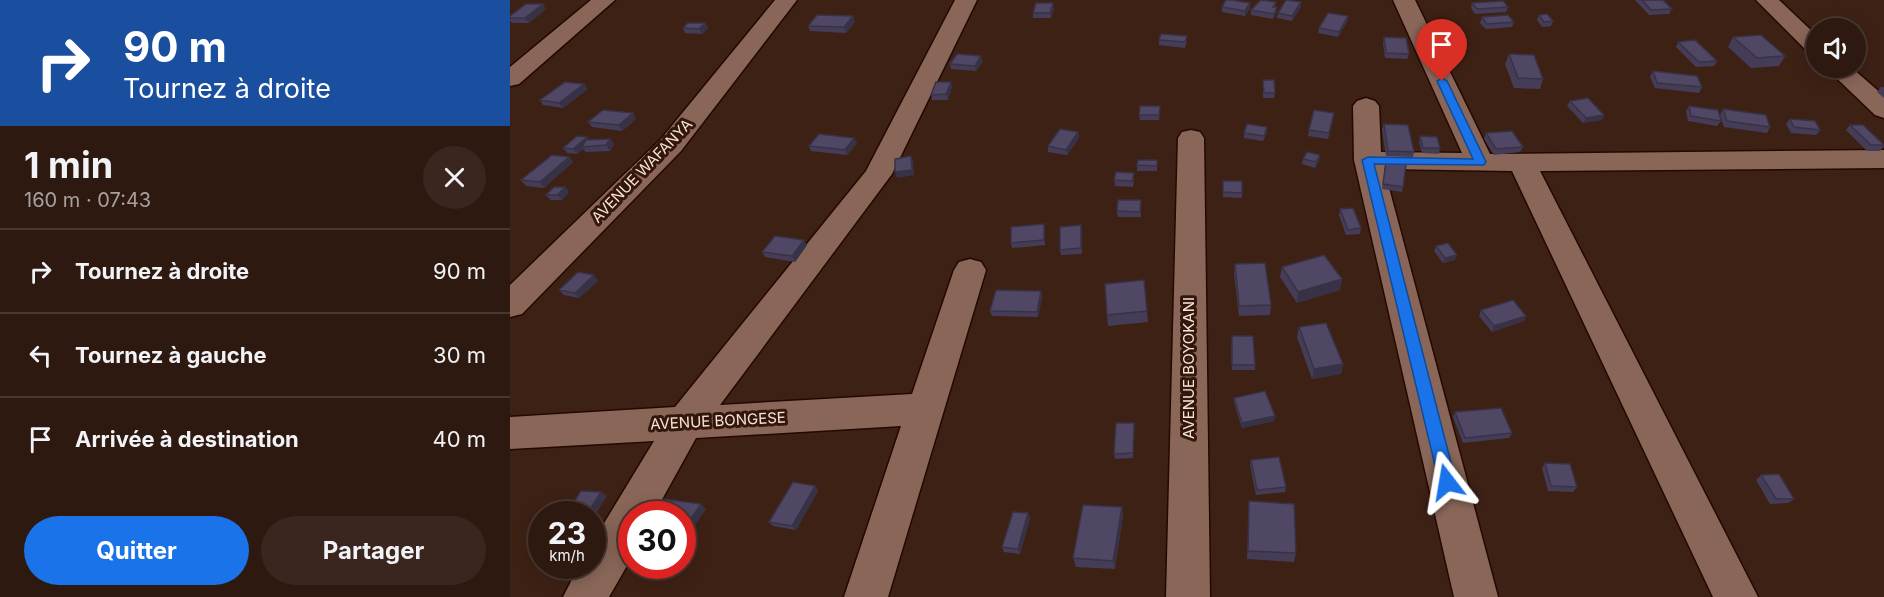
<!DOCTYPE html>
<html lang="fr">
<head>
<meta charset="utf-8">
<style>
  body { margin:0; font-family:Inter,sans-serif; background:#3a261e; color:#f1f3f6; height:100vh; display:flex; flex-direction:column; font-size:22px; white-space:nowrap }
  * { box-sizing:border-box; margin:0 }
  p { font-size:20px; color:#a7a09f }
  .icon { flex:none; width:33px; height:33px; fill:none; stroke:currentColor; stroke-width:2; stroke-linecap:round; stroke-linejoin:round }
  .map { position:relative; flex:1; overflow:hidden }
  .details { display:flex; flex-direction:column; background:#2e1910; width:510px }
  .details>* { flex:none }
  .hud { background:#1a4fa0; color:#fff; overflow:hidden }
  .tools { position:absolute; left:1296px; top:18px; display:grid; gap:12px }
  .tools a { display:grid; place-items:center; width:60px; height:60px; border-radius:50%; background:#2e1910; box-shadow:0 3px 15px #0003,0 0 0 2px #493830; font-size:30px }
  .speed { position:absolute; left:18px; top:501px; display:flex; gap:12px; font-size:30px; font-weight:700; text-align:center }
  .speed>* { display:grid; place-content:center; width:78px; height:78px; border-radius:50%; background:#2e1910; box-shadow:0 3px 15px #0003,0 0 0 2px #493830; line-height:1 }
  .speed small { font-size:15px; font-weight:400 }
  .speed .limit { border:9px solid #d22; background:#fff; color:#111 }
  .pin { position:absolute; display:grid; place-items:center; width:51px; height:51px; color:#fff; margin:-62px -26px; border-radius:50% 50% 50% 0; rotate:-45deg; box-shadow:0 0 6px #0007 }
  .pin .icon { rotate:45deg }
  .me { position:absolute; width:66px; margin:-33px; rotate:346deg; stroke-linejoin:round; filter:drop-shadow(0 0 4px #0008) }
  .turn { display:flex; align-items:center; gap:21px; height:126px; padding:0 24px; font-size:27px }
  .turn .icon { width:78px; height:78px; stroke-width:2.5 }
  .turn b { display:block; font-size:42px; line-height:51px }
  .round { display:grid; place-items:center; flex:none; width:63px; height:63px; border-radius:32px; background:#3a261e }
  .summary { display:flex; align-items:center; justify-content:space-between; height:102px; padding:0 24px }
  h1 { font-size:36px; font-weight:700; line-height:45px }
  .primary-button { display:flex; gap:12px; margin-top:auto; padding:12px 24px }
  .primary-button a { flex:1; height:69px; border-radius:36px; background:#1a73e8; color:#fff; font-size:24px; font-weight:700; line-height:69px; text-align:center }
  .primary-button a+a { background:#3a261e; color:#f1f3f6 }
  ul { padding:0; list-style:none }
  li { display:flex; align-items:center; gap:18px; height:84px; padding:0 24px; border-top:2px solid #493830 }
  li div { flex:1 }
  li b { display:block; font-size:22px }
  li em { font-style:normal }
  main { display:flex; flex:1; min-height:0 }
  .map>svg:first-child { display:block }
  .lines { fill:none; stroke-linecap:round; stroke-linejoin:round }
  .minor-casing { stroke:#240901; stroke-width:3 }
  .minor { fill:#896658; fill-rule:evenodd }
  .wall { fill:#453d57 }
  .shaded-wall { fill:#383247 }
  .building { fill:#504765; stroke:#383247; stroke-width:1.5 }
  .route { fill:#1a73e8; stroke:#114b97; stroke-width:1.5 }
  .labels { text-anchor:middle; stroke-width:6; stroke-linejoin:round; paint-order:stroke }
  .street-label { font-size:15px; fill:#f7e2da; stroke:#34170b }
</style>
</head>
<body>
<main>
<section class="details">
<div class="hud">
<div class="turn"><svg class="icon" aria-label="right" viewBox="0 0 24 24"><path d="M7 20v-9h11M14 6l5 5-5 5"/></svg><div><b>90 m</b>Tournez à droite</div></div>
</div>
<div class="summary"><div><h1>1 min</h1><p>160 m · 07:43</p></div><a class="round"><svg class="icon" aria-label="close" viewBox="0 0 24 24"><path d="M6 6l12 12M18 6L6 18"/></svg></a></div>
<ul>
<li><svg class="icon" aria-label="right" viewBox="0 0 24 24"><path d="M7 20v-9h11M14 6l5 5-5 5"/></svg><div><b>Tournez à droite</b></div><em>90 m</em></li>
<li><svg class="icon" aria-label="left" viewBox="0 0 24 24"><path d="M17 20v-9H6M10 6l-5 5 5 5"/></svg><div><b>Tournez à gauche</b></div><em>30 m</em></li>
<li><svg class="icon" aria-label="arrive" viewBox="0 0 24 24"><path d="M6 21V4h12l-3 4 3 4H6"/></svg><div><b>Arrivée à destination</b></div><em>40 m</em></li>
</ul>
<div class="primary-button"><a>Quitter</a><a>Partager</a></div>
</section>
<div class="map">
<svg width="1374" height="597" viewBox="0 0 1374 597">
  <rect width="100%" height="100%" fill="#3e2115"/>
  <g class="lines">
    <defs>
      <path id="minor" d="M81 0H105L9 84 0 86V67Z
        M265 0H287L171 151 12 314 0 317V285L151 139Z
        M445 0H467L382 174 210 405 402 394 444 270 449 262 460 259 471 262 476 270 378 597H334L391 426 186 438 144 514H122V557L99 597H53L69 566H82V543L144 441 0 449V417L165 407 356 171Z
        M883 0H905L980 154 1374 150V168L1030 171 1248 597H1203L1002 171 874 169 988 597H944L844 160 843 106 847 101 856 98 865 101 869 106 871 152 952 153Z
        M1246 0H1269L1306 35V54L1298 52Z
        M1316 68H1342L1374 96V118L1365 115Z
        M681 130 690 132 694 138 700 597H656L668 138 672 132Z"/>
    </defs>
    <use href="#minor" class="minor-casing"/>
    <use href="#minor" class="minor"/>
  </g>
  <path class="wall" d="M1125 0H1153L1162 9 1159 14 1139 15Z
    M766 2 765 7H767V12L763 19 741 15V10Z
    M791 2V7L782 21 767 18 768 13Z
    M740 3V8L735 16 712 12V7Z
    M962 3 998 7 996 12 965 14 961 8Z
    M544 8 541 18H523V13Z
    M36 9 19 23H2L0 20V16Z
    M1029 15 1043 21 1041 26 1032 27 1027 20Z
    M343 16 345 22 336 33 300 31 298 26Z
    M838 16 837 22 828 37 808 33 809 28Z
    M972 17 1004 22 1002 27 976 29 970 23Z
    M195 23 198 28 192 34 175 33 173 28Z
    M874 37 899 54 897 59 875 58 873 43Z
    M1223 37 1275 56 1269 66 1241 68 1218 47Z
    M649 40 677 41 675 48 649 45Z
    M1168 42 1207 61 1204 66 1186 67 1166 47Z
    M999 54 1033 79 1030 89 1004 88 995 64Z
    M473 61 466 71 441 69 440 64Z
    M1143 71 1192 87 1189 93 1145 88 1140 77Z
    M753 80 765 93 764 98H753Z
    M442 87 438 100H422L421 95Z
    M1371 87H1374V98L1367 92Z
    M78 89 53 108 33 105 30 100Z
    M1060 101 1094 115 1092 120 1073 123 1057 106Z
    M650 106 649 120H630L629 115Z
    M1179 106 1211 121 1207 126 1178 121 1176 111Z
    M1213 109 1260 127 1257 133 1214 127 1210 115Z
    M126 119 112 131 82 127 78 122Z
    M823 119 818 139 798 136 799 130Z
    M1280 119 1310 130 1306 135 1281 133 1276 124Z
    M874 124 904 152 903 157 876 156 872 129Z
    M1340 125 1374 146 1370 151H1357L1336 130Z
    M568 132 569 138 557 155 538 152V146Z
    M757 132 753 141 734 138V133Z
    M976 133 1013 147 1010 152 984 155 974 139Z
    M910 136 930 148 929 154 912 153 909 142Z
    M77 137 79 140 100 139 104 144 100 151 76 152 73 149 67 154 57 153 53 148Z
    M347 143 337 155 301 151 299 146Z
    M810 155 809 161 805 168 792 164 793 159Z
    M59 157 63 162 34 188 16 186 11 180Z
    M647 160V171H627V165Z
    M875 167 893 187 892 192 872 189Z
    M624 173V178L623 187 605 186 604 180Z
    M713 181H732V198L713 197Z
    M55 187 59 192 52 200H41L36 195Z
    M631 200V217H608L607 211Z
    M830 209 851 228 850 234 836 235 829 215Z
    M571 225 572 254 551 255 550 250Z
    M535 230V245L502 248 501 243Z
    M297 245 285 262 255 257 252 252Z
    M926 246 945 260 933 263 924 251Z
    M725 264 761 305 760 315 729 316 724 274Z
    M772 267 830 290 787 303 770 277Z
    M634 280 638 322 598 326 597 315Z
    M88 281 69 298 54 295 49 290Z
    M531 291 532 297 528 317 482 316 480 311Z
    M971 310 1016 316 1014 321 982 332 969 316Z
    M789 327 833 364 831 374 802 379 787 337Z
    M721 342 745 365V370H722Z
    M724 398 765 416 764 421 732 428 724 403Z
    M945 412 1002 433 999 438 953 443 943 417Z
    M624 423 623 458 605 459 604 454Z
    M741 460 776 487 775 492 746 495 740 465Z
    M1035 463 1067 487 1063 492 1038 491 1032 468Z
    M1251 475 1284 499 1278 503 1260 504 1246 480Z
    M305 486 308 491 286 530 263 526 259 522Z
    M739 501 786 553 784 562 737 559Z
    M612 507 613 516 605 569 566 567 563 558Z
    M518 513 520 518 510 554 494 552 492 547Z"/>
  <path class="shaded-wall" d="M791 2V7L782 21V16Z
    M543 3 544 8 541 18 540 13Z
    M740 3V8L735 16V11Z
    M33 4 36 9 19 23 15 18Z
    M767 7V12L763 19 764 14Z
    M343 16 345 22 336 33 334 27Z
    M838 16 837 22 828 37 829 32Z
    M195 23 198 28 192 34 189 29Z
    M471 56 473 61 466 71 465 66Z
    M441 82 442 87 438 100 436 94Z
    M74 84 78 89 53 108 49 103Z
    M123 113 126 119 112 131 109 125Z
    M1094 115 1092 120 1073 123 1076 118Z
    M568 132 569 138 557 155 556 150Z
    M77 137 81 143 72 147 73 149 67 154 63 149Z
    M344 138 347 143 337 155 335 150Z
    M100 139 104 144 100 151 96 145Z
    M810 155 809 161 805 168 806 162Z
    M401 156 403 161 404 175 387 178 385 172Z
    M59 157 63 162 34 188 30 182Z
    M55 187 59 192 52 200 47 195Z
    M534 224 535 230V245L534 240Z
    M294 240 297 245 285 262 282 256Z
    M947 255 945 260 933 263 935 258Z
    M84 275 88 281 69 298 65 293Z
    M832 279 830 290 787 303 788 292Z
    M531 291 532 297 528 317 527 312Z
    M1016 316 1014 321 982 332 984 326Z
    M833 364 831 374 802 379 804 369Z
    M765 416 764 421 732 428V423Z
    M624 423 625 428 623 458V453Z
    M305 486 308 491 286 530 282 526Z
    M91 492 97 496 82 520V514H77Z
    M191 504 196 509 177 538 172 535V532Z
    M612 507 613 516 605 569 603 561Z
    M518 513 520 518 510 554 508 549Z"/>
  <path class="building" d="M716 0H721L740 3 735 11 712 7Z
    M751 0 766 2 763 7H767L764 14 741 10Z
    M776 0 791 2 782 16 768 13Z
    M1132 0H1153L1162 9 1141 10Z
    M993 1 998 7 967 9 962 3Z
    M526 3H543L540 13H523Z
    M16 4H33L15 18H0V16Z
    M818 13 838 16 829 32 809 28Z
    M1037 14 1043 21 1034 22 1029 15Z
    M307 15 343 16 334 27 298 26Z
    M998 15 1004 22 977 24 972 17Z
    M178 23H195L189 29 173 28Z
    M651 34 677 36 675 42 649 40Z
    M1251 35 1275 56 1247 58 1223 37Z
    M874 37 896 38 899 54 876 53Z
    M1185 40 1207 61 1189 62 1168 42Z
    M447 54 471 56 465 66 440 64Z
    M999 54 1024 55 1033 79 1008 78Z
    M1143 71 1187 76 1192 87 1147 83Z
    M753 80H764L765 93H754Z
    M55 82 74 84 49 103 30 100Z
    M426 82H441L436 94 421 95Z
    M1078 98 1094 115 1076 118 1060 101Z
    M630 106H650L649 115H629Z
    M1179 106 1208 110 1211 121 1181 116Z
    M1213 109 1256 115 1260 127 1217 121Z
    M93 110 123 113 109 125 78 122Z
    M804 110 824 113 819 133 799 130Z
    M1280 119 1305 121 1310 130 1284 127Z
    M737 124 757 127 754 136 734 133Z
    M874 124 898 125 904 152 878 151Z
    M1340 125H1353L1374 145H1361Z
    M550 129 568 132 556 150 538 146Z
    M1002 131 1013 147 986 149 976 133Z
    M309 134 344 138 335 150 299 146Z
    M67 136 77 137 63 149 53 148Z
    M910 136 927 137 930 148H913Z
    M100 139 96 145 72 147 76 140Z
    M797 152 810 155 806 162 793 159Z
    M42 155 59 157 30 182 11 180Z
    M401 156 402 170 385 172V159Z
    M628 160H647V166L627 165Z
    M876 161 896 164 893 187 873 184Z
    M606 172 624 173 622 181 604 180Z
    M713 181H732V193L713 192Z
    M44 187H55L47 195H36Z
    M608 200H631L630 212 607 211Z
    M843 208 851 228 838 230 830 209Z
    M534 224V240L501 243V227Z
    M571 225V248L550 250V227Z
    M265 236 294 240 282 256 252 252Z
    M938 243 947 255 935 258 926 246Z
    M814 255 832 279 788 292 772 267Z
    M755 263 761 305 729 306 725 264Z
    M68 272 84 275 65 293 49 290Z
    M634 280 637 311 597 315 595 284Z
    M486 290 531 291 527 312 480 311Z
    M1003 300 1016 316 984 326 971 310Z
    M816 323 833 364 804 369 789 327Z
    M722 336H743L745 365H722Z
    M755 391 765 416 732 423 724 398Z
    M991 408 1002 433 955 438 945 412Z
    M606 423H624L623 453 604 454Z
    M769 457 776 487 747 490 741 460Z
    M1035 463 1060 464 1067 487 1041 486Z
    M1269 474 1284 499H1266L1251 475Z
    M283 482 305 486 282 526 259 522Z
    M71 491 91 492 77 514H56Z
    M154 499 191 504 172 532V514H143Z
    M739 501 784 504 786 553 738 551Z
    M573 505 612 507 603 561 563 558Z
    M503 512 518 513 508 549 492 547Z"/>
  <path class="route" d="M932 78 937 81 976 162 974 165 864 164 946 482 943 487 937 490 931 487 929 482 852 160 858 157 963 159 927 81Z"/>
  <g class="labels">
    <g class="street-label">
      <text transform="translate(132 171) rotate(-46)" y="5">AVENUE WAFANYA</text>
      <text transform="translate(679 368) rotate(-90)" y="5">AVENUE BOYOKANI</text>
      <text transform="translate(208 421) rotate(-3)" y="5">AVENUE BONGESE</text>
    </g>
  </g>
</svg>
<div class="tools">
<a><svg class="icon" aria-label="sound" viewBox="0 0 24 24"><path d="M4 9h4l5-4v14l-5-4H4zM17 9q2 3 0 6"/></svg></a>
</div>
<div class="speed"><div>23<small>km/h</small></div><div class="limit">30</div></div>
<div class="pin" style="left:932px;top:81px;background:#d93025"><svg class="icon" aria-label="arrive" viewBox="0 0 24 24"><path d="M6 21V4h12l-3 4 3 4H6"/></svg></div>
<svg class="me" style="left:937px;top:482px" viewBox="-20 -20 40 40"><path d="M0-17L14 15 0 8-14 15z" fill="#1a73e8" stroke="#fff" stroke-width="4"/></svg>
</div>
</main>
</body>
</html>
